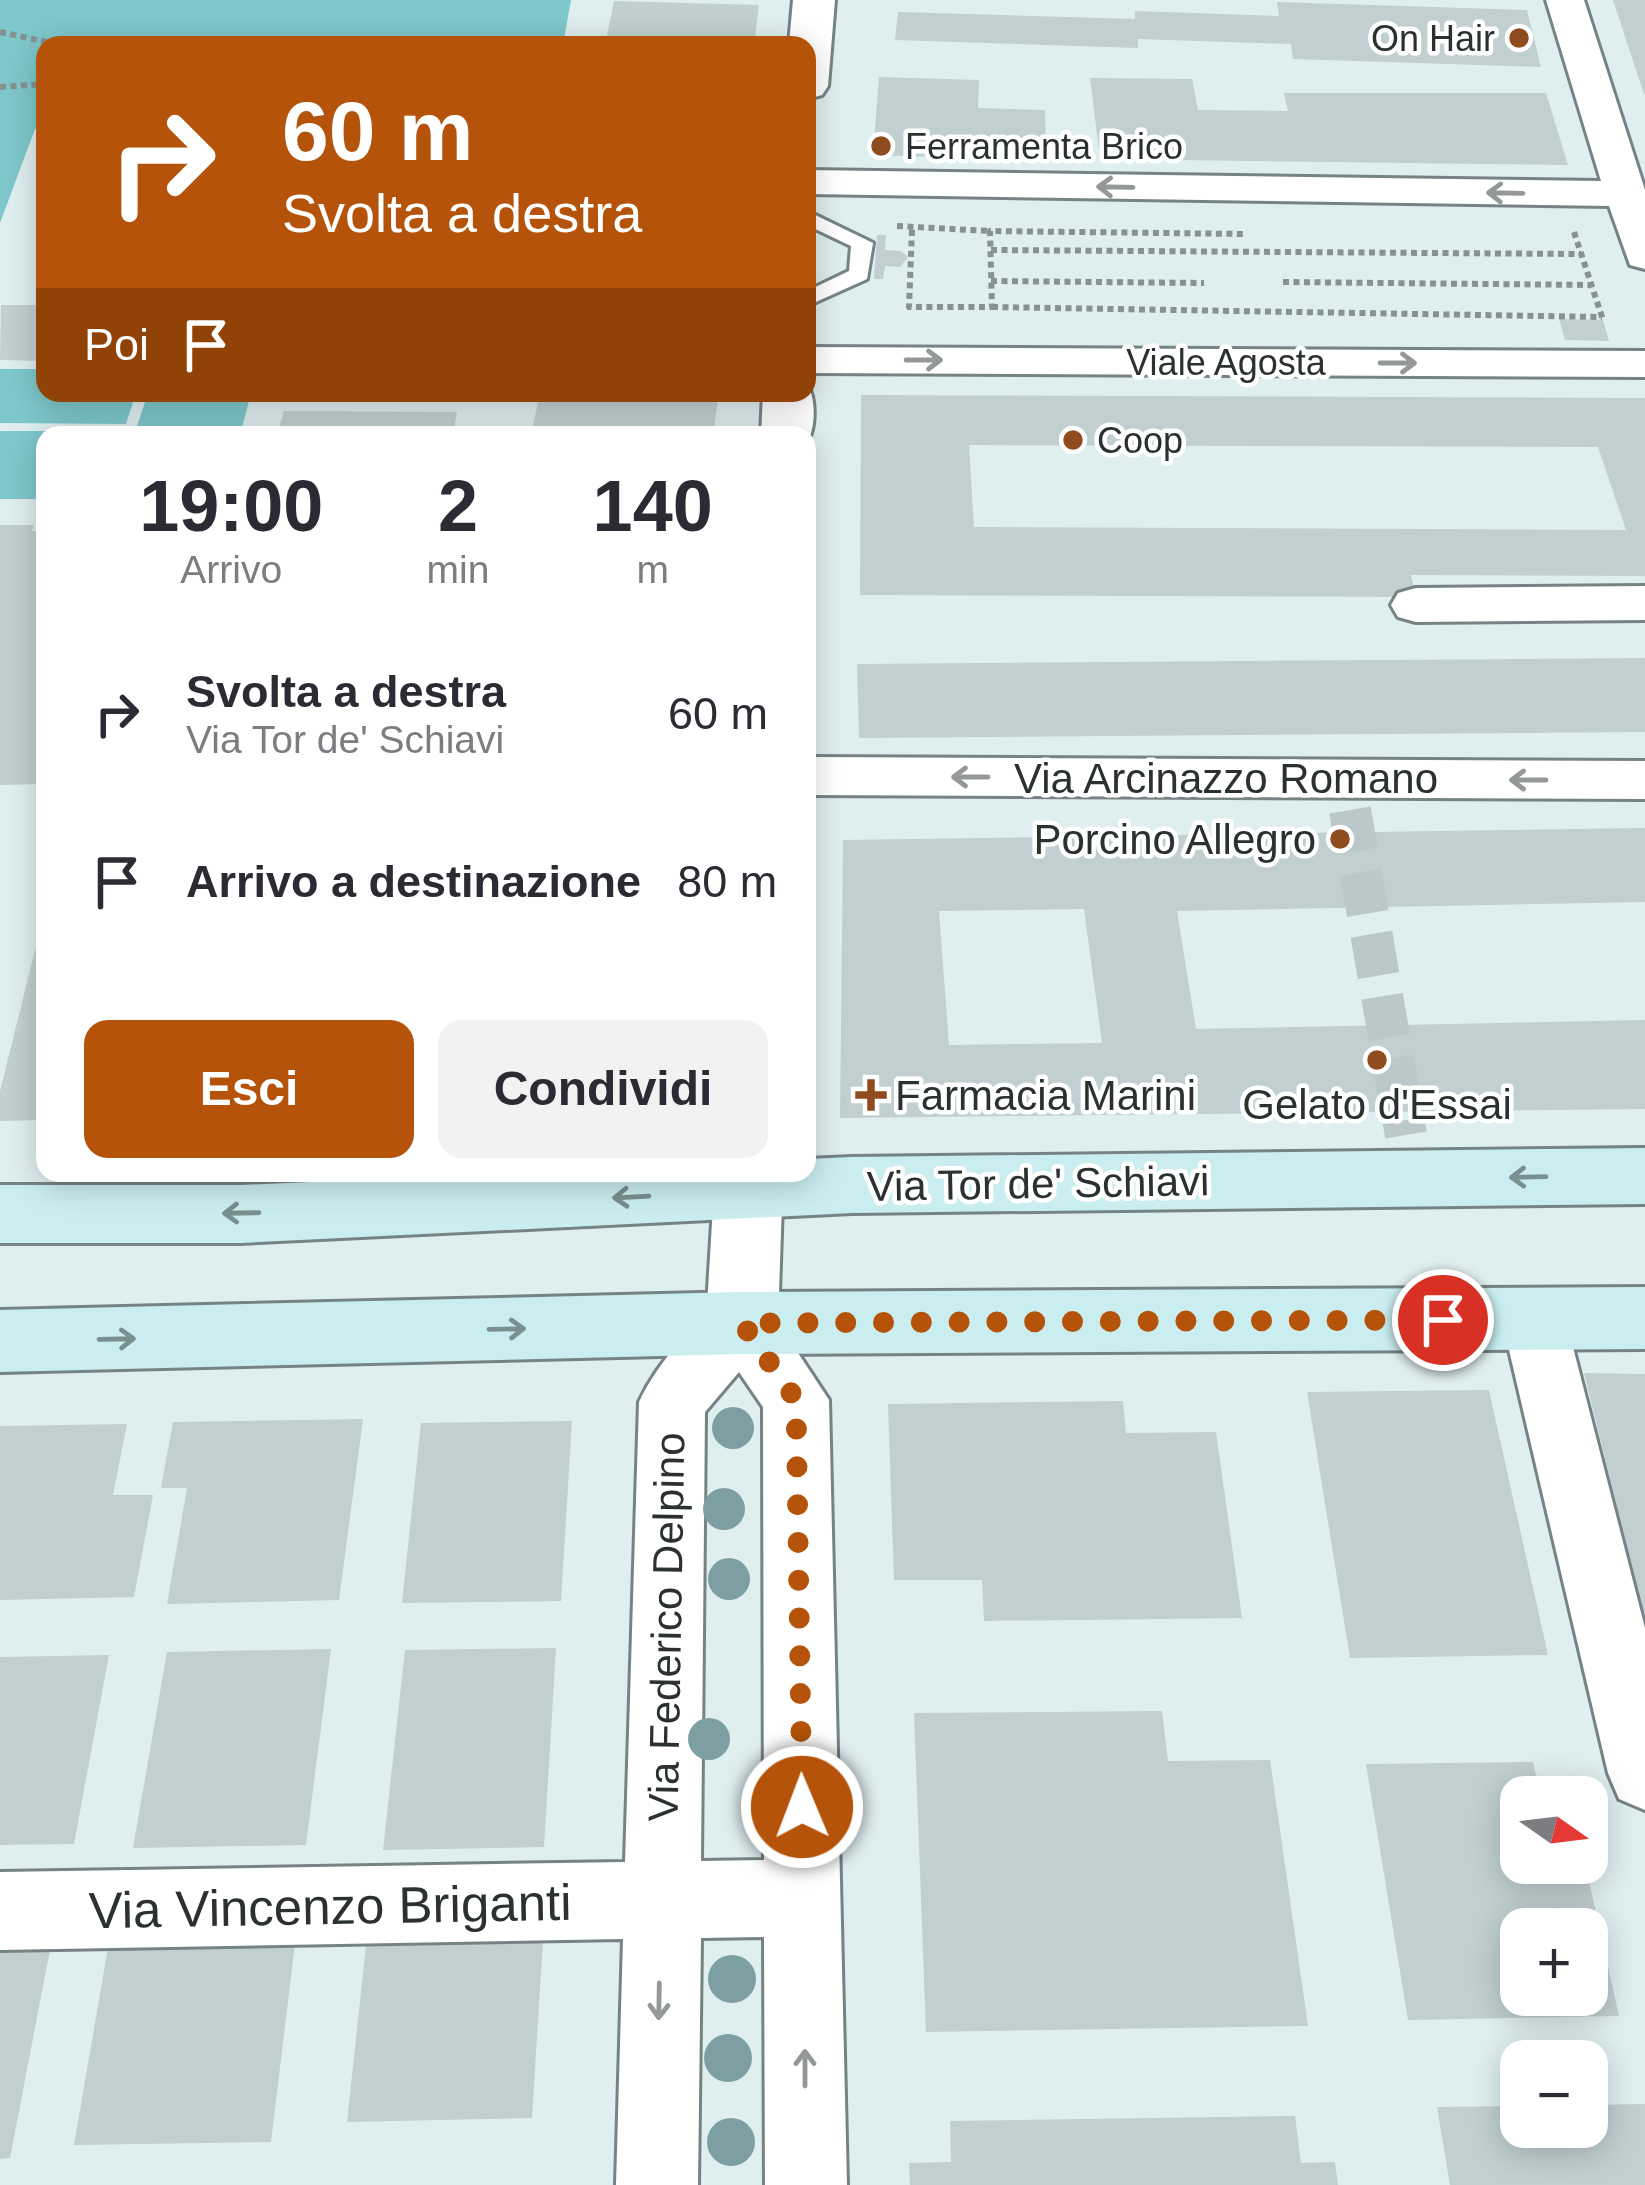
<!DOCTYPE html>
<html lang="it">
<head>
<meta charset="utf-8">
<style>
  body { margin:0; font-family:Arial,sans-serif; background:#f2f2f3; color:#2b2b33; height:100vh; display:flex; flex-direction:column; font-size:45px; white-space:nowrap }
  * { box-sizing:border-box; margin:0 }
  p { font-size:39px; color:#7c7c81 }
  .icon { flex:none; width:66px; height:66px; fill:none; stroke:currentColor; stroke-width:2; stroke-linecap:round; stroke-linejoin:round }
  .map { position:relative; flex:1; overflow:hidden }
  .drawer { position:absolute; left:36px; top:426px; width:780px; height:756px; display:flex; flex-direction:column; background:#fff; border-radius:24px; box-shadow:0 6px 30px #0003 }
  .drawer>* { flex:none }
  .guide { position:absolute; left:36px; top:36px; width:780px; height:366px; border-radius:24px; box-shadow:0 6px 30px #0003; background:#b45309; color:#fff; overflow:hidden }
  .needle { width:78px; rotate:104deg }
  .fabs { position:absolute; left:1500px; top:1776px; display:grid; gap:24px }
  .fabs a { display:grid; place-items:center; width:108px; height:108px; border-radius:24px; background:#fff; box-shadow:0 6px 30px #0003; font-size:60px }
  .pin { position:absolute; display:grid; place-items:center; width:102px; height:102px; color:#fff; margin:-51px; border:6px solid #fff; border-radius:50%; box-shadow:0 3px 12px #0007 }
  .me { position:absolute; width:132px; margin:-66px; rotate:359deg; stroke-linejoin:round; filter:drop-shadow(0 0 9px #0008) }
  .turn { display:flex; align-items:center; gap:42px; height:252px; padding:0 48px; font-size:54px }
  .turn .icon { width:156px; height:156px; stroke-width:2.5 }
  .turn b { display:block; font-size:84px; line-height:102px }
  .then { display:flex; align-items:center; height:114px; padding:0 48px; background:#0003; gap:24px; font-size:45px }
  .eta { display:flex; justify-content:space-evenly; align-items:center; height:204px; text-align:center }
  .eta b { font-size:72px; font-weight:700; line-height:84px }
  .action { display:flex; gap:24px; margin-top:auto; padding:24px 48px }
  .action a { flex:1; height:138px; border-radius:24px; background:#b45309; color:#fff; font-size:48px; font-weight:700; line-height:138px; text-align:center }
  .action a+a { background:#f2f2f3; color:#2b2b33 }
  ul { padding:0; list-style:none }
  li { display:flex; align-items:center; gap:36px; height:168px; padding:0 48px }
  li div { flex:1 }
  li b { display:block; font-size:45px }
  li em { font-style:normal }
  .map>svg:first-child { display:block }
  .green { fill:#7ec7cb }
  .building { fill:#c1cfd0; fill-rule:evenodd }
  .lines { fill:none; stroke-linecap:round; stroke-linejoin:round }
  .pedestrian-tunnel { stroke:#bbc8c9; stroke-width:42; stroke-dasharray:42 21; stroke-linecap:butt }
  .service-casing { stroke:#768384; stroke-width:6 }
  .minor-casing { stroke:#768384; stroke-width:6 }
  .tertiary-casing { stroke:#768384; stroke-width:6 }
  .secondary-casing { stroke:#768384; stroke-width:6 }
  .path { stroke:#879192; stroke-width:6; stroke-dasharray:6 4.5; stroke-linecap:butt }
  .service { fill:#fff; fill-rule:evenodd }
  .minor { fill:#fff; fill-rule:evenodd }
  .tertiary { fill:#fff; fill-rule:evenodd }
  .secondary { fill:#caeef0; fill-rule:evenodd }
  .tree { fill:#7d9fa1 }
  .oneway { stroke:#959898 }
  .oneway2 { stroke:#7a8f90 }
  .route { stroke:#b45309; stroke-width:21; stroke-dasharray:0 37.8 }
  .poi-dot { fill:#904c1e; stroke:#fff; stroke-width:4.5 }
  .labels { text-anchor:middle; stroke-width:9; stroke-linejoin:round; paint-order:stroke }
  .far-poi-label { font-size:36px; fill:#2b3030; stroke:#fff; text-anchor:start }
  .far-street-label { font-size:36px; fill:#2b3030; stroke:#fff }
  .street-label { font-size:42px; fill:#2b3030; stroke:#fff }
  .poi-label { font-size:42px; fill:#2b3030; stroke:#fff; text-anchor:end }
  .near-street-label { font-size:51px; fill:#2b3030; stroke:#fff }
</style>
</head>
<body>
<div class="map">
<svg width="1645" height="2185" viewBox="0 0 1645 2185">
  <rect width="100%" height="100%" fill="#dfeeef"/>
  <path class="green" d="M0 0H571L563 45H45V131L35 129 0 223Z
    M0 369H45V393H136L126 424 0 423Z
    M148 393H251L240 435H134Z
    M0 431H123L121 435H45V499H0Z"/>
  <path class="building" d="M1613 0H1645V94H1644Z
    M614 1 759 5 754 45H605Z
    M1277 2 1527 10 1541 67 1293 59 1291 44 1138 39V48L895 40 898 12 1135 19V11L1279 16Z
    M879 77 979 80 978 108 1045 110 1046 160 873 155Z
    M1090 78 1192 79 1198 110 1288 111 1284 93H1546L1568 165 1100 159Z
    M877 235H886L885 250 901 251 908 257 900 267 885 266 883 279H874Z
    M1 305H45V361L0 360Z
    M1559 319 1603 320 1609 341 1565 340Z
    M540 393H719L713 435H531Z
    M861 395 1645 398V576L1411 575 1416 597 860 595ZM969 445 1598 447 1626 530 974 527Z
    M284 411 457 412 453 435H277Z
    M0 525H34L32 531H45L40 584H45V620L39 643H45V784L0 785Z
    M1645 658V732L859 738 857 664Z
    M1645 828V902L1177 911 1196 1029 1645 1020V1109L840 1118 843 840ZM1084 909 1102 1043 949 1045 939 911Z
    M38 938H45V1120L0 1121V1091Z
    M1584 1373 1645 1374V1612L1643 1613Z
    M1489 1390 1548 1655 1350 1658 1307 1392Z
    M1123 1401 1126 1433 1216 1432 1242 1618 984 1621 982 1580H894L888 1404Z
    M363 1419 339 1600 167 1604 187 1488H161L173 1422Z
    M572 1421 561 1601 402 1603 421 1423Z
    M127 1424 113 1495H153L134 1597 0 1600V1426Z
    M556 1648 544 1847 383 1850 405 1650Z
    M331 1649 306 1845 133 1848 167 1652Z
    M109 1655 74 1844 0 1845V1657Z
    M1162 1711 1168 1761 1270 1760 1308 2026 926 2032 914 1713Z
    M1533 1762 1539 1788 1569 1787 1571 1797H1521V1863H1585L1619 2016 1408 2020 1366 1764ZM1521 1929H1587V1995H1521Z
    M56 1919 10 2158 0 2159V1920Z
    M297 1927 271 2142 74 2145 111 1930Z
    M368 1927 495 1941H543L532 2118 347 2122Z
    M1645 2104V2185H1450L1437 2107 1521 2106V2127H1587V2105Z
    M1295 2116 1301 2163 1335 2162 1338 2185H910L909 2163 951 2162 950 2121Z"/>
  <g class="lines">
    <path class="pedestrian-tunnel" d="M1350 810 1406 1135"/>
    <defs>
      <path id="service" d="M807 211 873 243 867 279 807 306V291L849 271 851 246 807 225Z"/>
      <path id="minor" d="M1546 0H1584L1645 190V269L1630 265 1609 206 807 194V170L1601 181Z
        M807 347 1645 351V377L807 373Z
        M1645 586V620L1416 622 1398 617 1391 605 1398 593 1416 588Z
        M807 757 1645 761V799L807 795Z
        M1534 1292 1557 1300 1566 1320 1645 1628V1810L1619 1799 1608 1773 1502 1320 1511 1300Z
        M742 1295 765 1303 829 1400 847 2185H765L764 1937 701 1938 698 2185H616L623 1939 0 1950V1872L625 1862 639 1402C657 1363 701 1310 742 1295ZM739 1372 763 1407 764 1860 701 1861 705 1412Z"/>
      <path id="tertiary" d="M793 0H835L828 86 822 95 807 99V45H789Z
        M807 384C816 398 816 428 807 442V435H761L763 393H807Z
        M715 1173H783L778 1323 767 1345 742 1354 717 1345 706 1323Z"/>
      <path id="secondary" d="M1645 1148V1204L852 1213 241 1243H0V1185H241L507 1173H807V1159L852 1157Z
        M1645 1287V1349L742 1354 0 1372V1310L742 1292Z"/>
    </defs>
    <use href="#service" class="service-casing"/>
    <use href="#minor" class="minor-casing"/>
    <use href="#tertiary" class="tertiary-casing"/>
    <use href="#secondary" class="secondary-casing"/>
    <path class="path" d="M0 32 61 45
      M0 87 45 84
      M897 226 990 231
      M912 230 909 307H992L990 231 1245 234
      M1574 232 1603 320
      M991 250 1581 254
      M991 281 1204 283
      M1283 282 1591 285
      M992 307 1602 317"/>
    <use href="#service" class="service"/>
    <use href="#minor" class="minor"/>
    <use href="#tertiary" class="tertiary"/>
    <use href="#secondary" class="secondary"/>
  </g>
  <g class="tree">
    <circle cx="733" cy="1428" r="21"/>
    <circle cx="724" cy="1509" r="21"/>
    <circle cx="729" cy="1579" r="21"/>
    <circle cx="709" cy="1739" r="21"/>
    <circle cx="732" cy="1979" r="24"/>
    <circle cx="728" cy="2058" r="24"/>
    <circle cx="731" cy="2142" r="24"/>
  </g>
  <defs><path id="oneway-shaft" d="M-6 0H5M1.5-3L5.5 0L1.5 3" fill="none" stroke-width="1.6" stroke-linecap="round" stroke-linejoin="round" transform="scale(3)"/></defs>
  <g class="oneway">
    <use href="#oneway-shaft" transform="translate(1115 187) rotate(-179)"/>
    <use href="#oneway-shaft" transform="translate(1505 193) rotate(-179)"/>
    <use href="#oneway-shaft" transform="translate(924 360)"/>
    <use href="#oneway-shaft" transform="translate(1398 363)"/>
    <use href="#oneway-shaft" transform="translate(970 777) rotate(-180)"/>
    <use href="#oneway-shaft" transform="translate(1528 780) rotate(-180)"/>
    <use href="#oneway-shaft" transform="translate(659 2001) rotate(91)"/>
    <use href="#oneway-shaft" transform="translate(805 2068) rotate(-90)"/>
  </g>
  <g class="oneway2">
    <use href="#oneway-shaft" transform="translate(1528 1177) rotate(179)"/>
    <use href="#oneway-shaft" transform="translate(631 1197) rotate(177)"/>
    <use href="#oneway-shaft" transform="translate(241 1213) rotate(179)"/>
    <use href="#oneway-shaft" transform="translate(507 1329) rotate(-1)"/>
    <use href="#oneway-shaft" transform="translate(117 1339) rotate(-1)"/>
  </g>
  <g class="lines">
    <path class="route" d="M802 1807 796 1400 742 1323 1443 1320"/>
  </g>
  <g class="poi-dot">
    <circle cx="1519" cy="38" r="12"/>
    <circle cx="881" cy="146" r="12"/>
    <circle cx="1073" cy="440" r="12"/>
    <circle cx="1340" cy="839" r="12"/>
    <circle cx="1377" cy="1060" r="12"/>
    <path d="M865 1077h12v12h12v12h-12v12h-12v-12h-12v-12h12z"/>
  </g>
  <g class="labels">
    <g class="far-poi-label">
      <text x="1495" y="51" text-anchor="end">On Hair</text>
      <text x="905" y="159">Ferramenta Brico</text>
      <text x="1097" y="453">Coop</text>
    </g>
    <g class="far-street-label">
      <text x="1226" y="375">Viale Agosta</text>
    </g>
    <g class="street-label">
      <text x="1226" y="793">Via Arcinazzo Romano</text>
      <text transform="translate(1038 1183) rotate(-1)" y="15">Via Tor de' Schiavi</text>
      <text transform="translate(666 1627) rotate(-89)" y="15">Via Federico Delpino</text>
    </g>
    <g class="poi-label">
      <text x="1316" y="854">Porcino Allegro</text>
      <text x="895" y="1110" text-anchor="start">Farmacia Marini</text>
      <text x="1377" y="1119" text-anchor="middle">Gelato d'Essai</text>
    </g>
    <g class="near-street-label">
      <text transform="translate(330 1906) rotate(-1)" y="18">Via Vincenzo Briganti</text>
    </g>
  </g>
</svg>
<div class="fabs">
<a><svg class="needle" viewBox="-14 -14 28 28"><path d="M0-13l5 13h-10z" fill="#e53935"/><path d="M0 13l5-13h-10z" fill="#7c7c81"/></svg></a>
<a>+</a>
<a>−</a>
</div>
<div class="pin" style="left:1443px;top:1320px;background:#d93025"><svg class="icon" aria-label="arrive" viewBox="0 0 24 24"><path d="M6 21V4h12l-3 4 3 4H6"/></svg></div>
<svg class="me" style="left:802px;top:1807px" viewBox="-20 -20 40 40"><circle r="17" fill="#b45309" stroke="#fff" stroke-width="3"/><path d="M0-11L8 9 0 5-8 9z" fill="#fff"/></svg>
<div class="guide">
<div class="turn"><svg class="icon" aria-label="right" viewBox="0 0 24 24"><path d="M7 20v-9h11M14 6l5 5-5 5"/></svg><div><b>60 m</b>Svolta a destra</div></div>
<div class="then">Poi<svg class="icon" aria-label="arrive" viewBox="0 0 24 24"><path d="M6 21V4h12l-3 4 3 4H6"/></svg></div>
</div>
<section class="drawer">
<div class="eta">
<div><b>19:00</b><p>Arrivo</p></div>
<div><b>2</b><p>min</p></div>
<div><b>140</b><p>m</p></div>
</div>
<ul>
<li><svg class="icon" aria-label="right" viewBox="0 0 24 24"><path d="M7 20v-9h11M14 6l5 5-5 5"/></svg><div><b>Svolta a destra</b><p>Via Tor de' Schiavi</p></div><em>60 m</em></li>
<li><svg class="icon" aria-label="arrive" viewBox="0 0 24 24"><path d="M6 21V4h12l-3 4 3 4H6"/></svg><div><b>Arrivo a destinazione</b></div><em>80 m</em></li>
</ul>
<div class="action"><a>Esci</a><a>Condividi</a></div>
</section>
</div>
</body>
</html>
